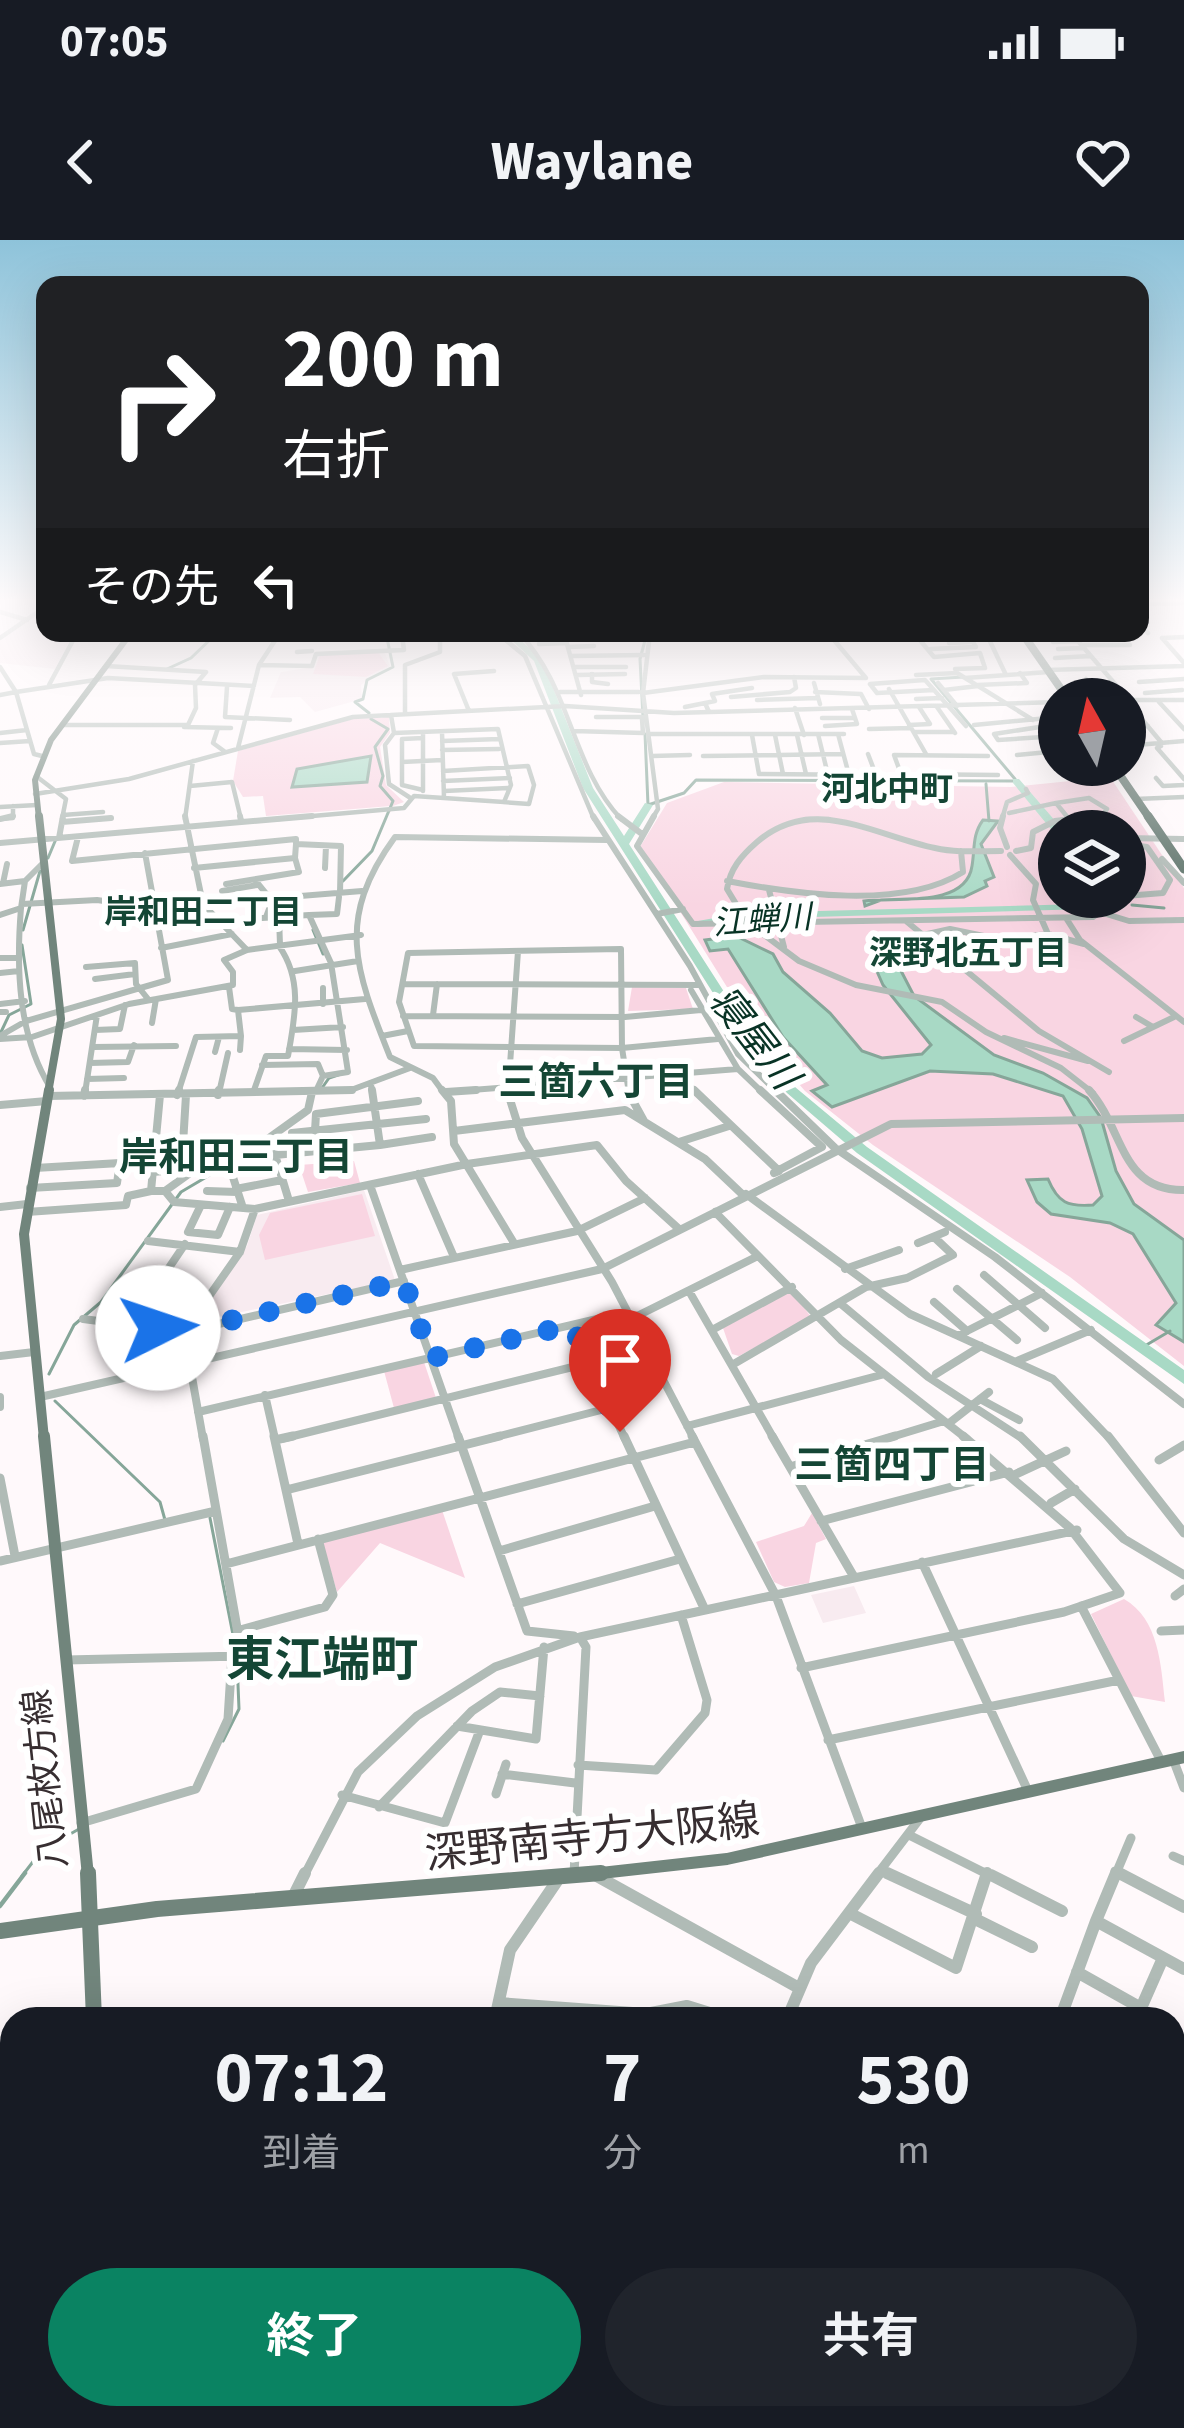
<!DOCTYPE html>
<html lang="ja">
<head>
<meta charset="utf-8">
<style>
  body { margin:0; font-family:"Source Sans 3","Noto Sans JP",sans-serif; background:#20242c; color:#f1f3f6; height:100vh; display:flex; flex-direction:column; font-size:45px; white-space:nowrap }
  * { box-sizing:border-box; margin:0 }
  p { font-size:39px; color:#9ea1a6 }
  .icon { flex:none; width:66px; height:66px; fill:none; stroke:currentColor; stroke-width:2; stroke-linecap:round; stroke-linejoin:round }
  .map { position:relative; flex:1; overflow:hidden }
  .side { position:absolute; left:0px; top:1767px; width:1185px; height:423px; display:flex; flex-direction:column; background:#171b24; border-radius:36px 36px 0 0; box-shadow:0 12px 48px #0002 }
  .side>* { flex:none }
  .top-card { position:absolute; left:36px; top:36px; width:1113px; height:366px; border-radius:24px; box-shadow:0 12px 48px #0002; background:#202124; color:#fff; overflow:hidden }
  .needle { width:78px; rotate:352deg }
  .fabs { position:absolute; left:1038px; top:438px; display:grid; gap:24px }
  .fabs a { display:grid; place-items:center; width:108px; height:108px; border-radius:50%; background:#171b24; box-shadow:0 12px 48px #0002; font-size:60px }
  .pin { position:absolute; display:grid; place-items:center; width:102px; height:102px; color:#fff; margin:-123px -51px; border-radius:50% 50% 50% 0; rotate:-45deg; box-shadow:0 0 12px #0007 }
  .pin .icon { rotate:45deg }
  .me { position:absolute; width:132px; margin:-66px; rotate:86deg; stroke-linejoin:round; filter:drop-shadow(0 0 9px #0008) }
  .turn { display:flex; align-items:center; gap:42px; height:252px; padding:0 48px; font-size:54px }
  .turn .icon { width:156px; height:156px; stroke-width:2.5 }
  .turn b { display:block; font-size:84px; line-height:102px }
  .then { display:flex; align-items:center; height:114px; padding:0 48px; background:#0003; gap:24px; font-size:45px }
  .eta { display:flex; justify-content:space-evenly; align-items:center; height:204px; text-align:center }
  .eta b { font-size:72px; font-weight:700; line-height:84px }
  .button { display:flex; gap:24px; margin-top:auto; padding:24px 48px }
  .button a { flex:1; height:138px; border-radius:72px; background:#0a8362; color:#fff; font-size:48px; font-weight:700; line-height:138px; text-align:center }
  .button a+a { background:#20242c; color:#f1f3f6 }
  .status { display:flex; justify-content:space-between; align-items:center; height:84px; padding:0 60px; background:#171b24; direction:ltr }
  .status svg { height:33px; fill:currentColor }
  header { display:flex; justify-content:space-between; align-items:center; height:156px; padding:0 48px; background:#171b24; font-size:54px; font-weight:700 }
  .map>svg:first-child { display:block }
  .built { fill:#f8ebf0 }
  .green { fill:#f9d5e2; fill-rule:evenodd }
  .water { fill:#a8d9c5; stroke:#86a699; stroke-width:3 }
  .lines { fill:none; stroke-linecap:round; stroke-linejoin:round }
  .stream-far1 { stroke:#86a699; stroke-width:3 }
  .stream { stroke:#86a699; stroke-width:4.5 }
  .river { fill:#a8d9c5; fill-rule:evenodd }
  .minor-far4 { stroke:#b0bbb6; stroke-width:4.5 }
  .minor-far3 { stroke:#b0bbb6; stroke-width:6 }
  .minor-far2 { stroke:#b0bbb6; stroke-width:8 }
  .minor-far1 { stroke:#b0bbb6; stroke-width:9 }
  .minor { stroke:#b0bbb6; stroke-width:12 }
  .major-far4 { stroke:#71857c; stroke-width:6 }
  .major-far3 { stroke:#71857c; stroke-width:8 }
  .major-far2 { stroke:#71857c; stroke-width:10 }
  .major-far1 { stroke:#71857c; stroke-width:12 }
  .major { stroke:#71857c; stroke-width:16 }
  .highway-far1 { stroke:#5b7168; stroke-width:8 }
  .highway { stroke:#5b7168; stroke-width:9 }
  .route { stroke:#1a73e8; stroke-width:21; stroke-dasharray:0 37.8 }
  .labels { text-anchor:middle; stroke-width:12; stroke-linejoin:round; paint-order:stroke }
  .far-neighbourhood-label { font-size:33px; font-weight:bold; fill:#144635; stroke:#fff }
  .far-water-label { font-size:33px; font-style:italic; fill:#083325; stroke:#fff }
  .street-label { font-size:36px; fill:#372e31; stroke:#fff }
  .water-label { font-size:39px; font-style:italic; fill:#083325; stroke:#fff }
  .neighbourhood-label { font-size:39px; font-weight:bold; fill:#144635; stroke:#fff }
  .near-street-label { font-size:42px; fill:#372e31; stroke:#fff }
  .near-neighbourhood-label { font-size:48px; font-weight:bold; fill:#144635; stroke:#fff }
</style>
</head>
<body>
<div class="status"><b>07:05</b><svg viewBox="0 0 49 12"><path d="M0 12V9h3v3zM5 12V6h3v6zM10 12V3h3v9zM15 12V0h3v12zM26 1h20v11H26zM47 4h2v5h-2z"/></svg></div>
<header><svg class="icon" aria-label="back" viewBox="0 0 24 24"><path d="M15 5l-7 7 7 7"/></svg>Waylane<svg class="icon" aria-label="heart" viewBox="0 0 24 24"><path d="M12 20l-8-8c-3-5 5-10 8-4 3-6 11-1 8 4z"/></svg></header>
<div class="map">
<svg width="1184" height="2188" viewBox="0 0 1184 2188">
  <rect width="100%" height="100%" fill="#fff9fb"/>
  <path class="built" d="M45 369V393H74L55 429 0 423V400Z
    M384 411 390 426 361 445 362 459 315 472 300 457 270 458 281 432 314 427 317 415Z
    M364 950 395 1040 194 1082 247 1006 257 975Z
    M854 1346 866 1373 823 1383 811 1355Z"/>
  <path class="green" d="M378 412 388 426 366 437 313 434 320 415Z
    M389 477 390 493 380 507 386 545 404 562 393 566 389 575 391 566 266 576 263 556 243 557 233 541 238 511 353 479Z
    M1110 537 1184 648V1126L1070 1037 873 905 805 851 758 797 640 607 667 563 724 542 1011 547ZM1059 591H1125V657H1059Z
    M686 748 693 769 628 771 632 747Z
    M354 921 360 943 308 952 299 925Z
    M362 954 375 996 265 1020 259 995 270 973Z
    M787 1053 794 1054 811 1077 739 1116 732 1114 723 1088Z
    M424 1122 436 1158 394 1168 384 1131Z
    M442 1270 465 1338 380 1303 337 1352 322 1301Z
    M812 1273 826 1299 816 1303 809 1343 785 1347 774 1342 756 1302 804 1286Z
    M1124 1359C1159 1379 1161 1425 1165 1462L1131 1456 1091 1374Z"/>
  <path class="water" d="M371 516 367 542 292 547 297 529Z
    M983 580 998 581 981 604 994 637 985 641 987 646 964 657 881 660 865 666 864 661C897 657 966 668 972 626 975 609 972 595 983 580Z
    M882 694 914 756 994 815 1043 833 1087 858 1101 878 1116 931 1134 964 1184 1000V1102L1156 1085 1176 1063 1133 994 1110 983 1051 974 1037 962 1027 940 1048 939C1058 963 1068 967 1093 965L1102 956 1082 889 1063 856 993 834 930 831 832 867 812 851 827 845 783 797 728 709 710 711 705 700 736 696 773 714 783 732 830 773 862 811 882 818 922 814 931 805 883 745 875 727 873 695Z"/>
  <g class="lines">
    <path class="stream-far1" d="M167 429 191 418 217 393
      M963 437 931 439 1015 539
      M369 473 355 462 363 459 367 440 393 427 386 393
      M643 478 640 419 647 393
      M645 494 648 565 684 553 696 540 1016 541
      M986 544 989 581
      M48 618 56 599
      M343 641 372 611 393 561 380 546 383 536 375 507 388 489 371 479
      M1132 665 1164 668
      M23 690 40 631
      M313 690 323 714
      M884 700 902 703 910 723 897 727
      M1 792 9 775 31 764 22 705
      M322 848 329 838 347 832
      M1143 1107 1170 1091
      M49 1134 74 1085 101 1062 181 952 276 896
      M55 1161 160 1262 165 1280
      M210 1278 236 1410
      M223 1501 239 1469 237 1420
      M22 1636 42 1610 79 1589"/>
    <path class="stream" d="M0 1666 25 1633
      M0 1871 10 1890
      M0 1932 7 1900
      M316 2188 318 2178"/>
    <path class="river" d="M504 393H513L542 420 593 548 624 596 645 563 653 565 629 604 757 803 795 847 867 907 1184 1130V1144L857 913 787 853 746 805 583 548 534 421Z
      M1013 539H1019L1063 590 1059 591V595L1055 594 1013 543Z
      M1120 663 1125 666 1124 668 742 679 698 687 692 684 698 681 742 673Z"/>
    <path class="minor-far4" d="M1140 364 1184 363
      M0 372 27 380
      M1140 384 1148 393
      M497 393 525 416 594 579
      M519 393C571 446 571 526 621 579
      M564 393 581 455
      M616 393 628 398
      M650 393 643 453 658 569 652 579
      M914 393 934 417 980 413 985 428 955 429
      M986 393 1006 435
      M1071 393 1129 460
      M524 394H564
      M1074 397 1120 395
      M0 398 45 367
      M1162 398 1184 423
      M1162 398 1184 397
      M321 399 344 397
      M565 399 597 397
      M1053 402 1077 401
      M949 403 971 402
      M539 404 566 403
      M1083 405H1130
      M568 407 594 406
      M931 409 976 407 967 393
      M1058 409 1083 408
      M297 412 312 411
      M571 416 644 415
      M1055 418 1090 416
      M259 425 312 426 316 414 404 410 402 395
      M0 427 16 452 0 455
      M575 427H626
      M1047 430 1184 426
      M592 434V442L608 444
      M577 435 625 434
      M916 435 957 433 1033 480
      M965 438 1049 432
      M1086 439 1106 459
      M925 440 934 450 877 453 870 444Z
      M1139 442 1184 439
      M814 443 820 464
      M938 443 957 466
      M49 445 77 393
      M977 445 1027 443 1020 433
      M227 447 225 477 290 480
      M889 449 926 514
      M934 450 966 486
      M944 450 978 446
      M560 452H639
      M815 452 861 454 869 469
      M643 453 764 437 866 438 828 393
      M1145 453 1182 450
      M731 457 790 452 796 448 794 437
      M916 459 942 458
      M757 460 817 458
      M1126 460H1184
      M1159 462 1184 489
      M685 467 705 463
      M937 467 955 493
      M795 468 804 495
      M469 471 454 434 494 431
      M1135 471 1161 502
      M709 472 705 463 715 461 712 454 752 448
      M405 474V425L440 412V401L448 394 473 393
      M596 477H642
      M822 478H854
      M1059 484 994 494 998 500 1059 496
      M63 485H188L196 468 195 445 206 432 106 426
      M909 485 930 484 919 467
      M974 485 1059 477
      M825 486 857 484 852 469
      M184 487 231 488
      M1128 487 1148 486
      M218 488 213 503 224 511
      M869 489 911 488
      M574 491 643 493 642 479
      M442 492 444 558
      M915 492H954
      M0 493 27 490
      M394 493 385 505 389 544 409 557
      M423 494V551
      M648 494H844
      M818 494 828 535
      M838 494 849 535
      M752 495 759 534 876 535 868 514
      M775 495 783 534
      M797 495 806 534
      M423 498 402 499V545L423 550
      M442 501 499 499
      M0 503 30 501
      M1125 506 1184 501
      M1161 506 1157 508 1184 539
      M238 508 259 425 280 393
      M442 510 499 509
      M1017 515 1059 511
      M42 516 34 514 16 452 108 438 254 446
      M652 516 690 515
      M703 516 843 514
      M988 516 894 515 901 534 998 535
      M402 522 442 520
      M443 531 528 526 534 545 529 564 503 562
      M36 536 66 559 62 579
      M1156 538 1163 546 1184 545
      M443 541 510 538
      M190 546 232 542 241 579
      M444 551 508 548
      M35 554 129 539 353 477 565 466 674 473 1059 462
      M1136 559 1184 557
      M0 567 37 565
      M1009 573 1056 563
      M63 575 103 572
      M1 579 13 578V566
      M99 579 111 578
      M185 579 193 521
      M278 579 404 568 414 556 504 562 511 545 498 489 394 493 391 475
      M805 579H829
      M1002 579 1007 562 1028 553 1026 549
      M1069 579 1056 563 1089 558 1107 569 1102 575 1071 579"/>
    <path class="minor-far3" d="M185 576 203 664 247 710
      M240 576 241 581
      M593 576 690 726 738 814 778 853
      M618 576 642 594
      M654 576 637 606 693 684 1093 677 1122 657
      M1003 576 1000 588 1007 607
      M0 579 13 576
      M62 582 111 578
      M78 597 72 621 296 599V604L341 606 340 653
      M59 598 63 576
      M1125 598 1184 599
      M0 603 312 576
      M1125 604 1147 607 1170 640 1163 653 1125 656
      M1001 611C979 611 957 613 935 608 873 595 813 554 757 602 741 616 730 629 727 649L747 682 799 721 856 745 942 762 986 792 1061 828 1093 853
      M1016 611 1031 608 1033 592 1055 581 1095 576
      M1010 615 1036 644 1033 660 1048 694 1084 704
      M1162 619 1184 643
      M194 628 295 618 296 604
      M325 628 326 606
      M255 640 272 661 266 677
      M727 641C795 654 903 670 963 632L961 611
      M3 643 7 624
      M0 644 25 641 43 623
      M226 644 299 632 295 618
      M769 650 784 707
      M222 651 257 645
      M22 664 97 660 153 668 362 651
      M21 668C16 728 18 795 50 847
      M1103 673 1129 681 1184 680
      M657 674 683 669
      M0 675 21 668 25 641
      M309 675 337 674 339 657
      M279 677 309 675 331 723 348 832 323 836
      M1066 678 1080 700 1184 782
      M244 679 279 677 280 705
      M906 681 1039 791 1109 832
      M923 695 950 689 1003 700 1046 694
      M161 708 232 694
      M621 709 622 808 414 806 399 762 408 713Z
      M0 718H19
      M86 727 135 723 136 744 148 759
      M295 731 358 721
      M0 733 19 731
      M95 739 135 734
      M403 744 700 745
      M229 747 232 769 238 770 365 759
      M323 748V764
      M691 750 738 829 763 853
      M0 764 25 761
      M0 772H6
      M433 775 437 744
      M403 776 625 777 701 770
      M1136 777 1153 787
      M152 783 156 759
      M95 790 120 789 125 765
      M293 790 343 787
      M0 796 26 781 168 740 145 613
      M382 796 408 791
      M1004 798 1088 821
      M0 799 32 797 129 764 233 745V732L224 720 247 710 361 695
      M1124 801 1174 777
      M93 807 176 806
      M622 808 718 799
      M622 808 629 853
      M289 809 347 810
      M240 810 241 796
      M215 812 219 797
      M90 823 128 822 134 805
      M262 825 318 824 323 836 316 851
      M681 837 697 853
      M87 839 124 838
      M371 844 372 853
      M446 852 738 829
      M85 853 97 775
      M178 853 196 797 241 796 238 770
      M219 853 228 813
      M219 853 351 850 410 828
      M253 853 266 816H288C295 777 303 740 279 706
      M444 853 433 838 390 817C355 729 335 679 395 597L607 600
      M508 853 518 711"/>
    <path class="minor-far2" d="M442 850 451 861 454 904 514 1003
      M507 850 522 898 612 1042 694 1199
      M627 850 644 881
      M694 850 779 931 774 933
      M760 850 822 907 779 930
      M775 850 835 908 995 1017 1184 1164
      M1089 850C1124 889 1120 951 1184 950
      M446 852 476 850
      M160 855 151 951H165L174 962 255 969 467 924 597 905 626 941 679 989
      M177 855 179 850
      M218 855 219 850
      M48 856 352 850
      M84 856 85 850
      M0 865 47 861
      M315 891 316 874 418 861
      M454 891 625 870 705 919 743 955
      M292 893 426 879
      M679 902 729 886
      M380 905 432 897
      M155 907 183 904 186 855
      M275 915 269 898 308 870 312 852
      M153 932 197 928 165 951
      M418 934 454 1017
      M370 945 459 1199
      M30 948 117 943 120 923 35 928
      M236 949 282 940
      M207 951 237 952
      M746 954 910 1074 1053 1139 1110 1199
      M289 961 275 915 380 905 372 850
      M201 965 188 992 218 995 230 967
      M0 967 27 964
      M243 968 230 928 275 919
      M27 972 126 965 128 956 151 951
      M715 972 841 1100 967 1199
      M148 1001 240 1012
      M918 1003 945 992
      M845 1029 899 1010
      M400 1030 577 991 645 958
      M984 1035 1045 1088
      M957 1049 1017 1100
      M689 1051 774 1199
      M934 1062 967 1091
      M841 1064 928 1137 1023 1199
      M83 1079 184 1092 404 1041
      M631 1079 758 1016
      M131 1084 185 1004
      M572 1085 625 1199
      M712 1090 792 1047
      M959 1095 1042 1053
      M0 1116 34 1112
      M1017 1121 1091 1090
      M732 1125 866 1047 907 1038 953 1015 934 997
      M936 1134 981 1106
      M265 1155 275 1199
      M0 1157V1167
      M40 1157 602 1029 891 884 1184 878
      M980 1159 1019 1180
      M198 1172 627 1072
      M948 1184 989 1152
      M687 1186 881 1135
      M203 1199 184 1092 240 1012 255 969
      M281 1199 589 1123
      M488 1199 609 1168
      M885 1199 944 1181"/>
    <path class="minor-far1" d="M274 1196 298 1304
      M458 1196 527 1391 574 1396
      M624 1196 705 1370
      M692 1196 776 1356 862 1588
      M772 1196 854 1337
      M1020 1196 1124 1299 1184 1335
      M1108 1196 1184 1293
      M275 1200 293 1196
      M1159 1220 1184 1205
      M790 1227 895 1196
      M1014 1235 1066 1211
      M0 1238 15 1316
      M286 1250 500 1196
      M1051 1263 1075 1249
      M821 1281 1009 1232
      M499 1311 655 1266
      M0 1321 216 1271
      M922 1322 1028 1551
      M226 1324 695 1202
      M1175 1356 1184 1349
      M517 1364 680 1319
      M1081 1366 1161 1521
      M240 1390 325 1367 333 1355 318 1299
      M1161 1391 1184 1390
      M66 1420 242 1416 203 1196
      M801 1428 1064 1372 1120 1353 1070 1288 963 1196
      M457 1486 536 1499 544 1407
      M828 1500 1119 1440
      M1173 1519 1184 1548
      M578 1525 656 1530 705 1473 707 1460 681 1375
      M502 1534 575 1543
      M496 1554 506 1524
      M342 1555 445 1583 480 1490
      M379 1567 472 1471 500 1452 540 1456
      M81 1583 196 1549 228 1479 232 1416
      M911 1596 991 1636
      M1173 1616 1184 1621
      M1115 1631 1125 1636
      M884 1632 893 1636
      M574 1634 586 1407 580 1397
      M304 1636 358 1532 417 1476 495 1427 580 1397 1077 1290
      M876 1636 921 1577
      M1115 1636 1131 1598"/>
    <path class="minor" d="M887 1633 976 1674
      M1119 1633 1184 1667
      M595 1635 799 1748
      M991 1635 1062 1671
      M294 1655 305 1633
      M851 1674 956 1728 987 1633
      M975 1679 1032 1707
      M1096 1681 1116 1633
      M1077 1732 1141 1768 1163 1718
      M499 1763 646 1774 687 1766 729 1779
      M495 1779 510 1710 557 1641
      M787 1779 811 1723 879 1633
      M1060 1779 1096 1681 1184 1729
      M1173 1876 1184 1878
      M0 1894 12 1898
      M1173 1913 1184 1919
      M1176 2040 1184 2022
      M160 2178 163 2188
      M727 2178V2188
      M810 2178V2188
      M352 2188 353 2178
      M410 2188 412 2178
      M584 2188 585 2178
      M680 2188 681 2178
      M764 2188 765 2178"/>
    <path class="major-far4" d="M39 579 35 540 51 500 131 393"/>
    <path class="major-far3" d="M39 576 61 779 48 853"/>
    <path class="major-far2" d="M44 1199 24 994 49 850"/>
    <path class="major-far1" d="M44 1196 88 1636
      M574 1636 727 1619 1184 1517"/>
    <path class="major" d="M88 1633 94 1779
      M0 1691 157 1669 601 1633
      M65 2188 67 2178"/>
    <path class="highway-far1" d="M1022 393 1068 459
      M1113 525 1150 579"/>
    <path class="highway" d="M1148 576 1184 629"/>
  </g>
  <linearGradient id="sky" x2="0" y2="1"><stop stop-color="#8ec3da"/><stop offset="0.54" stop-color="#fffcfd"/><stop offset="1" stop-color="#fffcfd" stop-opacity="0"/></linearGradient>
  <rect width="1184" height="667" fill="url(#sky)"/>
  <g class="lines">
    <path class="route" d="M158 1088 184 1091 404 1041 431 1118 572 1085 620 1192"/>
  </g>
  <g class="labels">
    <g class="far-neighbourhood-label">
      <text x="887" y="560">河北中町</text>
      <text x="203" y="683">岸和田二丁目</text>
      <text x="968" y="724">深野北五丁目</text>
    </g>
    <g class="far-water-label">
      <text transform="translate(762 679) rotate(-4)" y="12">江蝉川</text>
    </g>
    <g class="street-label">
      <text transform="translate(44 1539) rotate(-96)" y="13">八尾枚方線</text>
    </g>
    <g class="water-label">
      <text transform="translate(755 797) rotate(52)" y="14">寝屋川</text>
    </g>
    <g class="neighbourhood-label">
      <text x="596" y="855">三箇六丁目</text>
      <text x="236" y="930">岸和田三丁目</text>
      <text x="892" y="1238">三箇四丁目</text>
    </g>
    <g class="near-street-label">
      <text transform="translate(592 1596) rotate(-6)" y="15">深野南寺方大阪線</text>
    </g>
    <g class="near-neighbourhood-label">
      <text x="322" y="1436">東江端町</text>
    </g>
  </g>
</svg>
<div class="fabs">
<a><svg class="needle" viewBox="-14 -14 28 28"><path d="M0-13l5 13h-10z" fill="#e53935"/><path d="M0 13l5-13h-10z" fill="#9ea1a6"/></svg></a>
<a><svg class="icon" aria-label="layers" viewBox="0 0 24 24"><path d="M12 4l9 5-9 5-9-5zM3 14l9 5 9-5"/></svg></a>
</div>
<div class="pin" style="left:620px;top:1192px;background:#d93025"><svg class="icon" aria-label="arrive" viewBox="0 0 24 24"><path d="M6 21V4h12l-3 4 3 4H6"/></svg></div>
<svg class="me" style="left:158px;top:1088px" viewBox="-20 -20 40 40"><circle r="19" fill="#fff"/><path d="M0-13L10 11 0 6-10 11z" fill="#1a73e8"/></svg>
<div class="top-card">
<div class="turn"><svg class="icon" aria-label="right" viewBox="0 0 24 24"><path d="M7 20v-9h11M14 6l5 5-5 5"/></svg><div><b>200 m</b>右折</div></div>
<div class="then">その先<svg class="icon" aria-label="left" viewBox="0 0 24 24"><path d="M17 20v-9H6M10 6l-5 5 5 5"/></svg></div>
</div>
<section class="side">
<div class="eta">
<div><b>07:12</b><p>到着</p></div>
<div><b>7</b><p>分</p></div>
<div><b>530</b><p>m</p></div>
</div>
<div class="button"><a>終了</a><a>共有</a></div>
</section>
</div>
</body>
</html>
